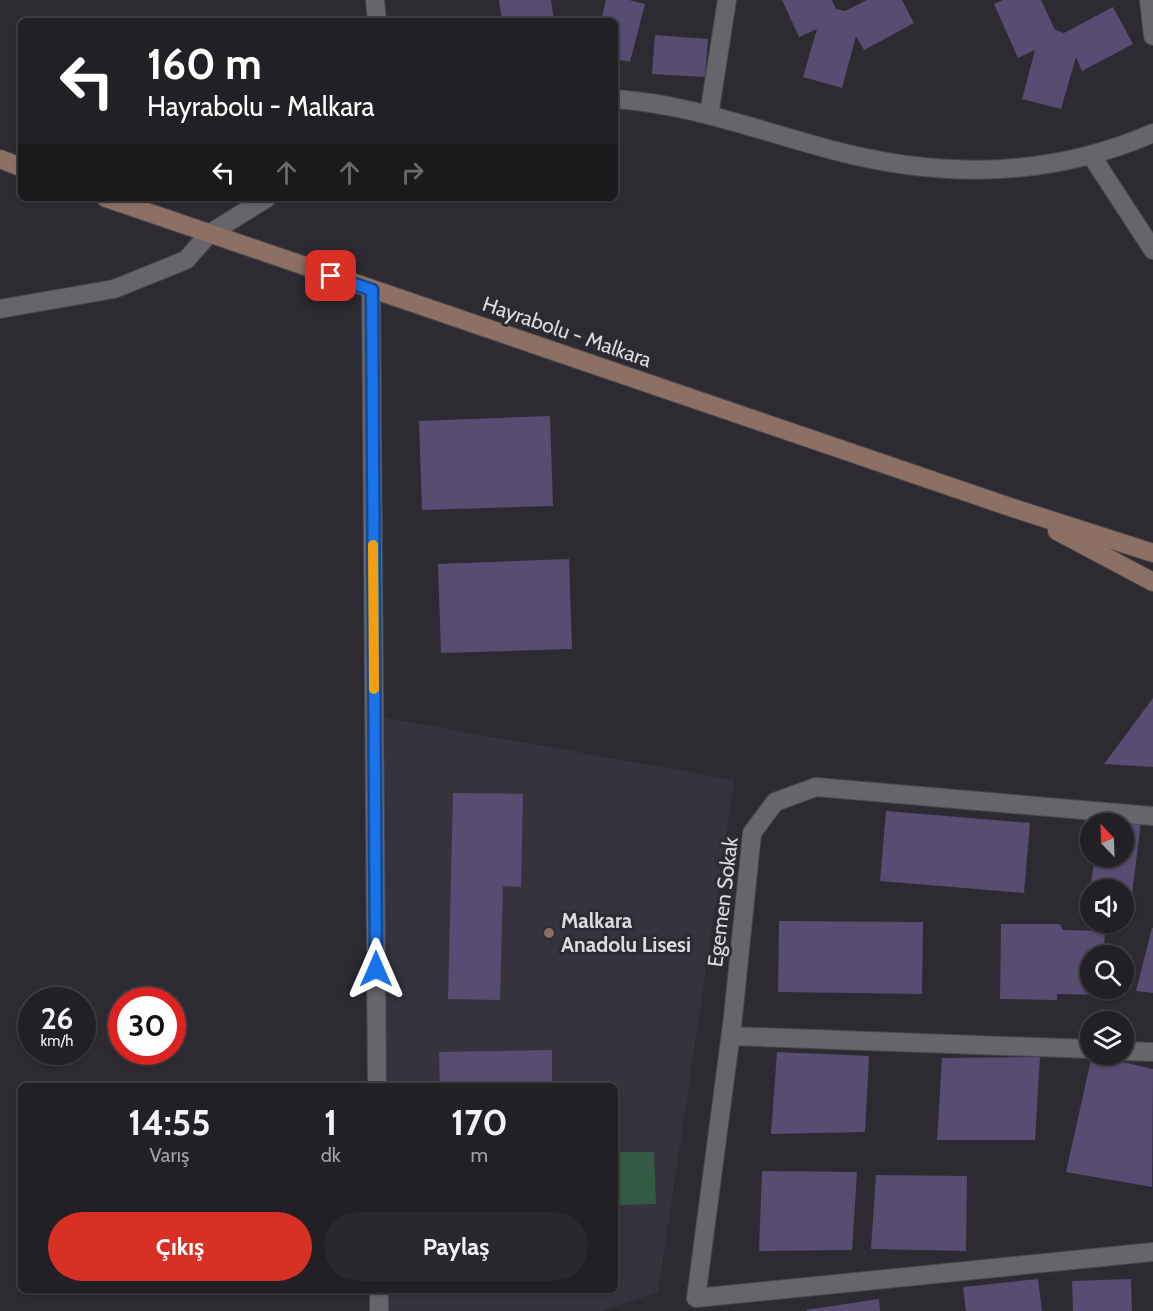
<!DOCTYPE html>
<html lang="tr">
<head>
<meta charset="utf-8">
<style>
  body { margin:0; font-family:Cabin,sans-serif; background:#2a282d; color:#f1f3f6; height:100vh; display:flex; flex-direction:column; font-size:22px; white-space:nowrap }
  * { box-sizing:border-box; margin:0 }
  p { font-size:20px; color:#a2a3a7 }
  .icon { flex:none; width:33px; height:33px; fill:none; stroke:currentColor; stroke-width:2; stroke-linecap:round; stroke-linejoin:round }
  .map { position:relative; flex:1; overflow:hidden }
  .panel { position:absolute; left:18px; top:1083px; width:600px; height:210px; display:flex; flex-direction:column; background:#222025; border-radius:9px; box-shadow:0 2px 4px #0004,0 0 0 2px #3f3e42 }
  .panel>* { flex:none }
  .hud { position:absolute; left:18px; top:18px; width:600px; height:183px; border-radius:9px; box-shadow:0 2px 4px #0004,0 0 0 2px #3f3e42; background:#202124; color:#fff; overflow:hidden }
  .needle { width:39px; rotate:337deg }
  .tools { position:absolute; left:1080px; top:813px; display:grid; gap:12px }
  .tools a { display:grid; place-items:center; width:54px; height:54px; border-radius:50%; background:#222025; box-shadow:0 2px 4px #0004,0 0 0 2px #3f3e42; font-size:30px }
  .speed { position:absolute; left:18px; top:987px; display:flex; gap:12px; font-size:30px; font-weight:700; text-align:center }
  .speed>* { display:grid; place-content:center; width:78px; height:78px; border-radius:50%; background:#222025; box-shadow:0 2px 4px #0004,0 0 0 2px #3f3e42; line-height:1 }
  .speed small { font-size:15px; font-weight:400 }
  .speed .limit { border:9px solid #d22; background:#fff; color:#111 }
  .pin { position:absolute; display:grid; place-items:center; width:51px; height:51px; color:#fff; margin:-26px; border-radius:12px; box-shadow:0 3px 9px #0006 }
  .me { position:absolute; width:66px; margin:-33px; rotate:0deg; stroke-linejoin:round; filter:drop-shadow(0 0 4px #0008) }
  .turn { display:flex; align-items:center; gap:21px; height:126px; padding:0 30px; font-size:27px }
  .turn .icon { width:78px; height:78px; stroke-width:2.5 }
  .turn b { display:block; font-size:42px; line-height:51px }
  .lanes { display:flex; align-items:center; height:57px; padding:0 30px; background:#0003; justify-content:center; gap:30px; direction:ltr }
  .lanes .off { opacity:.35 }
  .eta { display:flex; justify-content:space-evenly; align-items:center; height:102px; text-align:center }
  .eta b { font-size:36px; font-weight:700; line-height:42px }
  .action { display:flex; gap:12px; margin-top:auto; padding:12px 30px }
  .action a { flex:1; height:69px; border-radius:36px; background:#d93025; color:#fff; font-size:24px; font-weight:700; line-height:69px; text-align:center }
  .action a+a { background:#2a282d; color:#f1f3f6 }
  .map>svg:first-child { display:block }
  .built { fill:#36333f }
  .green { fill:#335a44 }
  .building { fill:#574c71 }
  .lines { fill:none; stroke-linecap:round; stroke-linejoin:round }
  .street-casing { stroke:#49484c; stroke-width:20 }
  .secondary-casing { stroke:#49484c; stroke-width:20 }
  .street { stroke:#67656b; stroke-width:18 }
  .secondary { stroke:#8c7064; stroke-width:18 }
  .route-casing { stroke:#114b97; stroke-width:15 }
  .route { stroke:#1a73e8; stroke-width:10 }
  .slow { stroke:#f59e0b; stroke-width:10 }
  .education-dot { fill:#8d6e63; stroke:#2d2b31; stroke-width:2 }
  .labels { text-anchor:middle; stroke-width:6; stroke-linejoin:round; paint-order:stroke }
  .street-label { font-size:21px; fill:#dcdbdf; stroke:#2d2b31 }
  .poi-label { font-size:21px; font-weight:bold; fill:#dcdbdf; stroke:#2d2b31; text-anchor:start }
</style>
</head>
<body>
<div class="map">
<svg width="1153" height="1311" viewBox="0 0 1153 1311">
  <rect width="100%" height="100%" fill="#2d2b31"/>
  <path class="built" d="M385 718 734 780 658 1292 601 1311H387V1290H615V1086H386Z"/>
  <path class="green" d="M615 1152H654L656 1204 615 1205Z"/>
  <path class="building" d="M499 0H551L554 21H502Z
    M606 0H629L645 4 630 62 615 59V21H601Z
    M782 0H832L836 9 845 11 867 0H902L914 23 864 50 856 36 842 88 803 77 817 29 799 37Z
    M1003 0H1041L1055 30 1064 33 1113 7 1133 44 1082 71 1076 57 1061 109 1022 99 1035 50 1018 58 994 4Z
    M655 35 708 39 705 77 652 74Z
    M550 416 553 506 422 510 419 421Z
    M569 559 572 649 441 653 438 564Z
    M1153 698V767L1104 764Z
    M453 793 523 794 521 887 503 886 500 1000 448 999Z
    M886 811 1030 823 1024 893 880 881Z
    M1102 819 1141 822 1132 894 1124 893V890L1090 889 1095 856H1124V824H1101Z
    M779 921 923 922 922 994 778 992Z
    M1001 924H1060L1063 930 1105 931 1104 956H1090V988H1104V995L1057 994V1000L1000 999Z
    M1152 928H1153V993L1136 991Z
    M552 1050V1086H440L439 1052Z
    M777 1052 869 1056 865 1132 771 1134Z
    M1092 1055 1153 1069 1152 1187 1066 1172Z
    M1040 1057 1035 1140H937L942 1058Z
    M762 1171 857 1172 852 1250 759 1251Z
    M876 1175 967 1176 966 1251 871 1249Z
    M1038 1279 1042 1311H966L963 1287Z
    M1131 1279 1132 1311H1073L1072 1281Z
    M879 1299 880 1311H806V1310Z"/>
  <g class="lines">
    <defs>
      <path id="street" d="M375 0 377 21
        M1149 0 1153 36
        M615 99C691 104 763 132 836 151 944 179 1050 178 1153 133
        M709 115 727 0
        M1091 155 1153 250
        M371 290 377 1086
        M0 309 114 289 186 260 209 234 267 198
        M732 1025 696 1298 1153 1252
        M1090 1049 731 1036 752 833 775 802 816 787 1153 816
        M1124 1051 1153 1052
        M379 1290V1311"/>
      <path id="secondary" d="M0 159 21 167
        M106 198 1013 508 1153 553
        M1057 531 1153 582"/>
    </defs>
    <use href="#street" class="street-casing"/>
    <use href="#secondary" class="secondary-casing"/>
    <use href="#street" class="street"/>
    <use href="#secondary" class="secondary"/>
  </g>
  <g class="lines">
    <defs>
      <path id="route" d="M331 276 372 290 376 969"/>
    </defs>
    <use href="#route" class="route-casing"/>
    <use href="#route" class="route"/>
    <path class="slow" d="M373 545 374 689"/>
  </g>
  <circle class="education-dot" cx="549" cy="933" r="6"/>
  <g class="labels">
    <g class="street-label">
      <text transform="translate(567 332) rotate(19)" y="7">Hayrabolu - Malkara</text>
      <text transform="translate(723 902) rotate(-83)" y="7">Egemen Sokak</text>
    </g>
    <g class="poi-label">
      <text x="561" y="928">Malkara<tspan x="561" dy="24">Anadolu Lisesi</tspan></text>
    </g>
  </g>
</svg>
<div class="tools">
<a><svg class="needle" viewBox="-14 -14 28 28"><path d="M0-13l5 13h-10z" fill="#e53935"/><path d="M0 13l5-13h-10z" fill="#a2a3a7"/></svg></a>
<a><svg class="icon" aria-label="sound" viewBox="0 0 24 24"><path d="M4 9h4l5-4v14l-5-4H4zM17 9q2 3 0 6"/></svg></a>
<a><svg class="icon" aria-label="search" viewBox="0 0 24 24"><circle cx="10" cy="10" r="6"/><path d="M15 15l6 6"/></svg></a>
<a><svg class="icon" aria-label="layers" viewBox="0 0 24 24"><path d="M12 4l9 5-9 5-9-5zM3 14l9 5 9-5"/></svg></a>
</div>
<div class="speed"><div>26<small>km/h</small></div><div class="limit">30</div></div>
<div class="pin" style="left:331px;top:276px;background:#d93025"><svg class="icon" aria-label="arrive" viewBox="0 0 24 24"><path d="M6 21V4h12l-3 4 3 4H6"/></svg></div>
<svg class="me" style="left:376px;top:969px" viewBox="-20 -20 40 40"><path d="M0-17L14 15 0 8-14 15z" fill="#1a73e8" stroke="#fff" stroke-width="4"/></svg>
<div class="hud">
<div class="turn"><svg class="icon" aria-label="left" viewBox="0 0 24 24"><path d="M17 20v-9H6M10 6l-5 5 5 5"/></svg><div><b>160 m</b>Hayrabolu - Malkara</div></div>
<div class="lanes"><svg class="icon" aria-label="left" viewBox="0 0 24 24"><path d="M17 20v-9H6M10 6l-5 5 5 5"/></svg><svg class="icon off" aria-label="ahead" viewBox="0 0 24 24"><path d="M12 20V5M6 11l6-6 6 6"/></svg><svg class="icon off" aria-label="ahead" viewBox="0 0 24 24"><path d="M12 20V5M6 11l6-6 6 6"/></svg><svg class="icon off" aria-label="right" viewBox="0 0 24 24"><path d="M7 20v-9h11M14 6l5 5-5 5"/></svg></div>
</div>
<section class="panel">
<div class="eta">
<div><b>14:55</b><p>Varış</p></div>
<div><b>1</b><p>dk</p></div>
<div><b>170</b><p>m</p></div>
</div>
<div class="action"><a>Çıkış</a><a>Paylaş</a></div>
</section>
</div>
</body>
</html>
